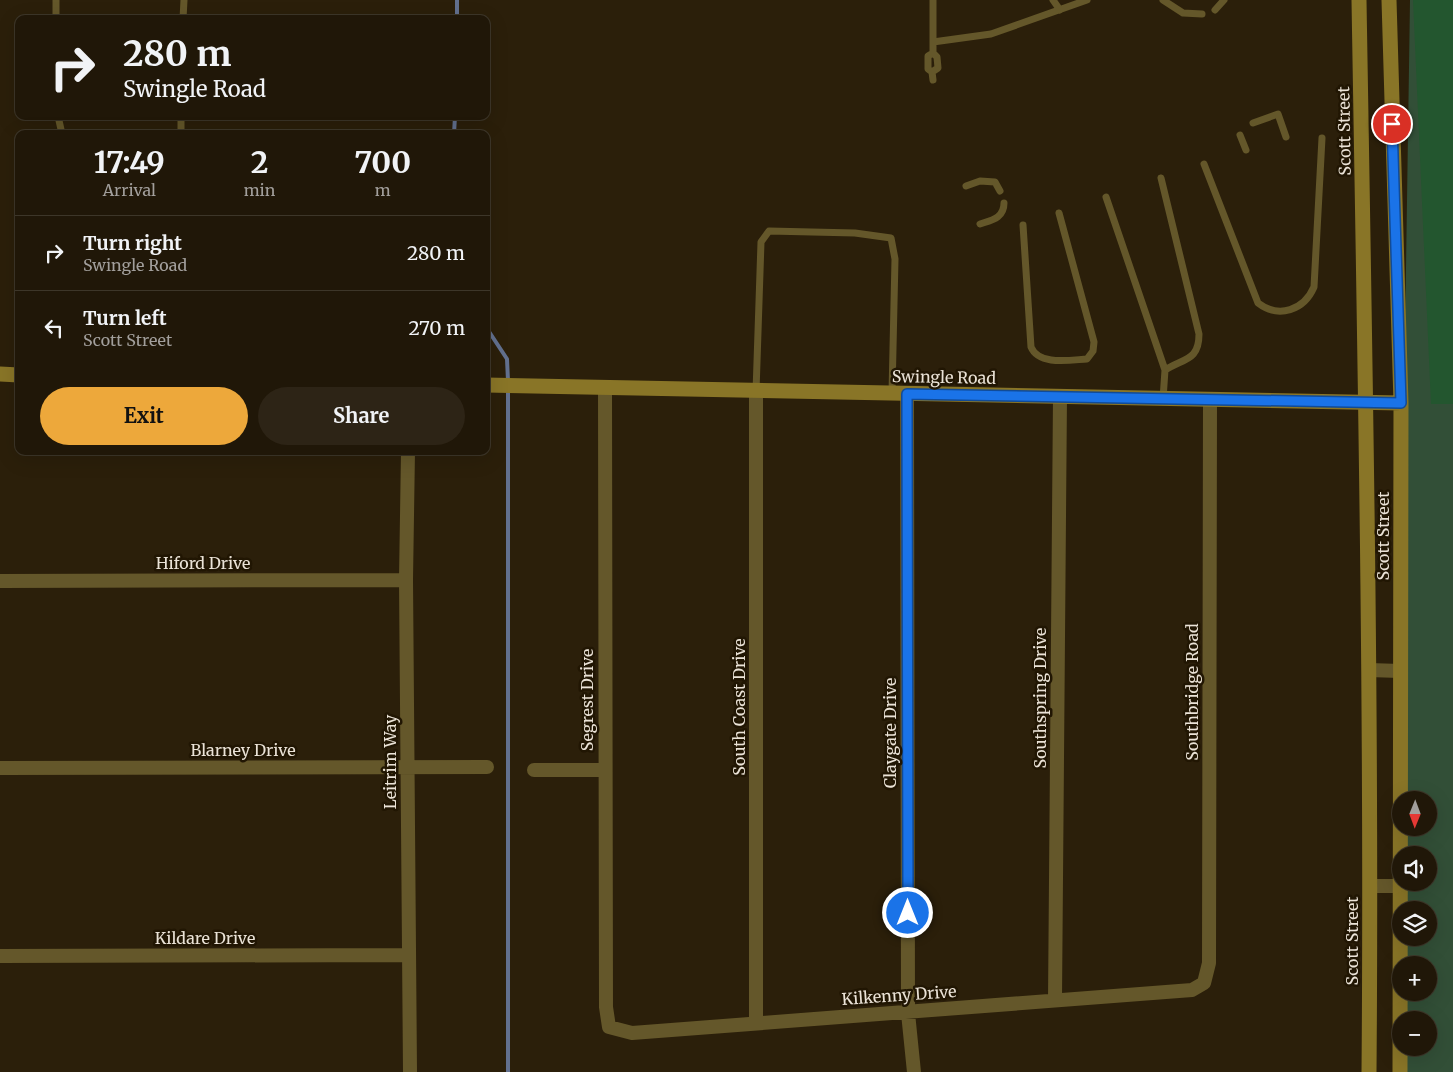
<!DOCTYPE html>
<html lang="en">
<head>
<meta charset="utf-8">
<style>
  body { margin:0; font-family:Merriweather,serif; background:#2d2416; color:#f1f3f6; height:100vh; display:flex; flex-direction:column; font-size:19px; white-space:nowrap }
  * { box-sizing:border-box; margin:0 }
  p { font-size:16px; color:#a29f9c }
  .icon { flex:none; width:28px; height:28px; fill:none; stroke:currentColor; stroke-width:2; stroke-linecap:round; stroke-linejoin:round }
  .map { position:relative; flex:1; overflow:hidden }
  .panel { position:absolute; left:15px; top:130px; width:475px; height:325px; display:flex; flex-direction:column; background:#201708; border-radius:10px; box-shadow:0 5px 20px #0002,0 0 0 1px #3d3629 }
  .panel>* { flex:none }
  .guide { position:absolute; left:15px; top:15px; width:475px; height:105px; border-radius:10px; box-shadow:0 5px 20px #0002,0 0 0 1px #3d3629; background:#201708; color:#f1f3f6; overflow:hidden }
  .needle { width:32px; rotate:181deg }
  .tools { position:absolute; left:1392px; top:791px; display:grid; gap:10px }
  .tools a { display:grid; place-items:center; width:45px; height:45px; border-radius:50%; background:#201708; box-shadow:0 5px 20px #0002,0 0 0 1px #3d3629; font-size:25px }
  .pin { position:absolute; display:grid; place-items:center; width:42px; height:42px; color:#fff; margin:-21px; border:2px solid #fff; border-radius:50%; box-shadow:0 1px 5px #0007 }
  .me { position:absolute; width:55px; margin:-28px; rotate:0deg; stroke-linejoin:round; filter:drop-shadow(0 0 4px #0008) }
  .turn { display:flex; align-items:center; gap:18px; height:105px; padding:0 25px; font-size:22px }
  .turn .icon { width:65px; height:65px; stroke-width:2.5 }
  .turn b { display:block; font-size:35px; line-height:42px }
  .eta { display:flex; justify-content:space-evenly; align-items:center; height:85px; text-align:center }
  .eta b { font-size:30px; font-weight:700; line-height:35px }
  .action { display:flex; gap:10px; margin-top:auto; padding:10px 25px }
  .action a { flex:1; height:58px; border-radius:30px; background:#eda83b; color:#111; font-size:20px; font-weight:700; line-height:58px; text-align:center }
  .action a+a { background:#2d2416; color:#f1f3f6 }
  ul { padding:0; list-style:none }
  li { display:flex; align-items:center; gap:15px; height:75px; padding:0 25px; border-top:1px solid #3d3629 }
  li div { flex:1 }
  li b { display:block; font-size:19px }
  li em { font-style:normal }
  .map>svg:first-child { display:block }
  .green { fill:#324f37; fill-rule:evenodd }
  .forest { fill:#23562f }
  .lines { fill:none; stroke-linecap:round; stroke-linejoin:round }
  .stream { stroke:#62708e; stroke-width:4 }
  .lane { stroke:#64572a; stroke-width:7 }
  .street { stroke:#64572a; stroke-width:14 }
  .secondary { stroke:#897527; stroke-width:15 }
  .route-casing { stroke:#114b97; stroke-width:12 }
  .route { stroke:#1a73e8; stroke-width:9 }
  .labels { text-anchor:middle; stroke-width:5; stroke-linejoin:round; paint-order:stroke }
  .street-label { font-size:16px; fill:#ebe3d7; stroke:#211603 }
</style>
</head>
<body>
<div class="map">
<svg width="1453" height="1072" viewBox="0 0 1453 1072">
  <rect width="100%" height="100%" fill="#2b1f0a"/>
  <path class="green" d="M1410 0H1453V1072H1394ZM1401 800H1429V828H1401ZM1401 855H1429V882H1401ZM1401 910H1429V938H1401ZM1401 965H1429V992H1401ZM1401 1020H1429V1048H1401Z"/>
  <path class="forest" d="M1413 0H1453V404H1431Z"/>
  <g class="lines">
    <path class="stream" d="M457 19V0
      M454 134 455 116
      M486 327 507 359 508 381
      M508 388V1072"/>
    <path class="lane" d="M1053 0 1060 10
      M1163 0 1183 13 1202 14
      M1215 10 1224 0
      M56 19V0
      M183 19 184 0
      M933 42 991 34 1087 0
      M932 72 938 68 937 57 933 53V0
      M933 80 932 72 928 69V56L933 53
      M58 116 62 134
      M1253 123 1278 114 1286 137
      M181 134V116
      M1240 135 1246 150
      M1204 164 1258 303C1279 319 1304 310 1314 287L1322 138
      M1161 178 1199 334C1199 361 1184 358 1165 370L1163 399
      M966 186 980 181 995 182 1000 191
      M1106 197 1165 370
      M980 224C992 220 1004 218 1004 203
      M1023 225 1031 347C1039 366 1070 360 1087 359L1093 351 1094 342 1059 213
      M756 392 761 242 769 231 855 233 891 238 895 259 892 393"/>
    <path class="street" d="M605 387 606 1007 609 1027 632 1033 1192 990 1204 983 1209 963 1210 401
      M907 394 908 1013 914 1072
      M408 451 406 580 410 1072
      M0 581 406 580
      M1369 670 1400 671
      M0 768 487 767
      M534 770H604
      M1370 886H1400
      M0 956 409 955
      M1055 1000 1060 396
      M756 1022V392"/>
    <path class="secondary" d="M1359 0C1365 357 1372 715 1369 1072
      M1389 0 1401 403 1400 1072
      M0 374 19 375
      M486 385 1401 403"/>
  </g>
  <g class="lines">
    <defs>
      <path id="route" d="M908 913 907 394 1401 403 1392 124"/>
    </defs>
    <use href="#route" class="route-casing"/>
    <use href="#route" class="route"/>
  </g>
  <g class="labels">
    <g class="street-label">
      <text transform="translate(1344 131) rotate(-91)" y="6">Scott Street</text>
      <text transform="translate(944 377) rotate(1)" y="6">Swingle Road</text>
      <text transform="translate(1383 536) rotate(-90)" y="6">Scott Street</text>
      <text x="203" y="569">Hiford Drive</text>
      <text transform="translate(1192 692) rotate(-90)" y="6">Southbridge Road</text>
      <text transform="translate(1040 698) rotate(-90)" y="6">Southspring Drive</text>
      <text transform="translate(587 700) rotate(-90)" y="6">Segrest Drive</text>
      <text transform="translate(739 707) rotate(-90)" y="6">South Coast Drive</text>
      <text transform="translate(890 733) rotate(-90)" y="6">Claygate Drive</text>
      <text x="243" y="756">Blarney Drive</text>
      <text transform="translate(390 762) rotate(-90)" y="6">Leitrim Way</text>
      <text x="205" y="944">Kildare Drive</text>
      <text transform="translate(1352 941) rotate(-90)" y="6">Scott Street</text>
      <text transform="translate(899 995) rotate(-4)" y="6">Kilkenny Drive</text>
    </g>
  </g>
</svg>
<div class="tools">
<a><svg class="needle" viewBox="-14 -14 28 28"><path d="M0-13l5 13h-10z" fill="#e53935"/><path d="M0 13l5-13h-10z" fill="#a29f9c"/></svg></a>
<a><svg class="icon" aria-label="sound" viewBox="0 0 24 24"><path d="M4 9h4l5-4v14l-5-4H4zM17 9q2 3 0 6"/></svg></a>
<a><svg class="icon" aria-label="layers" viewBox="0 0 24 24"><path d="M12 4l9 5-9 5-9-5zM3 14l9 5 9-5"/></svg></a>
<a>+</a>
<a>−</a>
</div>
<div class="pin" style="left:1392px;top:124px;background:#d93025"><svg class="icon" aria-label="arrive" viewBox="0 0 24 24"><path d="M6 21V4h12l-3 4 3 4H6"/></svg></div>
<svg class="me" style="left:908px;top:913px" viewBox="-20 -20 40 40"><circle r="17" fill="#1a73e8" stroke="#fff" stroke-width="3"/><path d="M0-11L8 9 0 5-8 9z" fill="#fff"/></svg>
<div class="guide">
<div class="turn"><svg class="icon" aria-label="right" viewBox="0 0 24 24"><path d="M7 20v-9h11M14 6l5 5-5 5"/></svg><div><b>280 m</b>Swingle Road</div></div>
</div>
<section class="panel">
<div class="eta">
<div><b>17:49</b><p>Arrival</p></div>
<div><b>2</b><p>min</p></div>
<div><b>700</b><p>m</p></div>
</div>
<ul>
<li><svg class="icon" aria-label="right" viewBox="0 0 24 24"><path d="M7 20v-9h11M14 6l5 5-5 5"/></svg><div><b>Turn right</b><p>Swingle Road</p></div><em>280 m</em></li>
<li><svg class="icon" aria-label="left" viewBox="0 0 24 24"><path d="M17 20v-9H6M10 6l-5 5 5 5"/></svg><div><b>Turn left</b><p>Scott Street</p></div><em>270 m</em></li>
</ul>
<div class="action"><a>Exit</a><a>Share</a></div>
</section>
</div>
</body>
</html>
